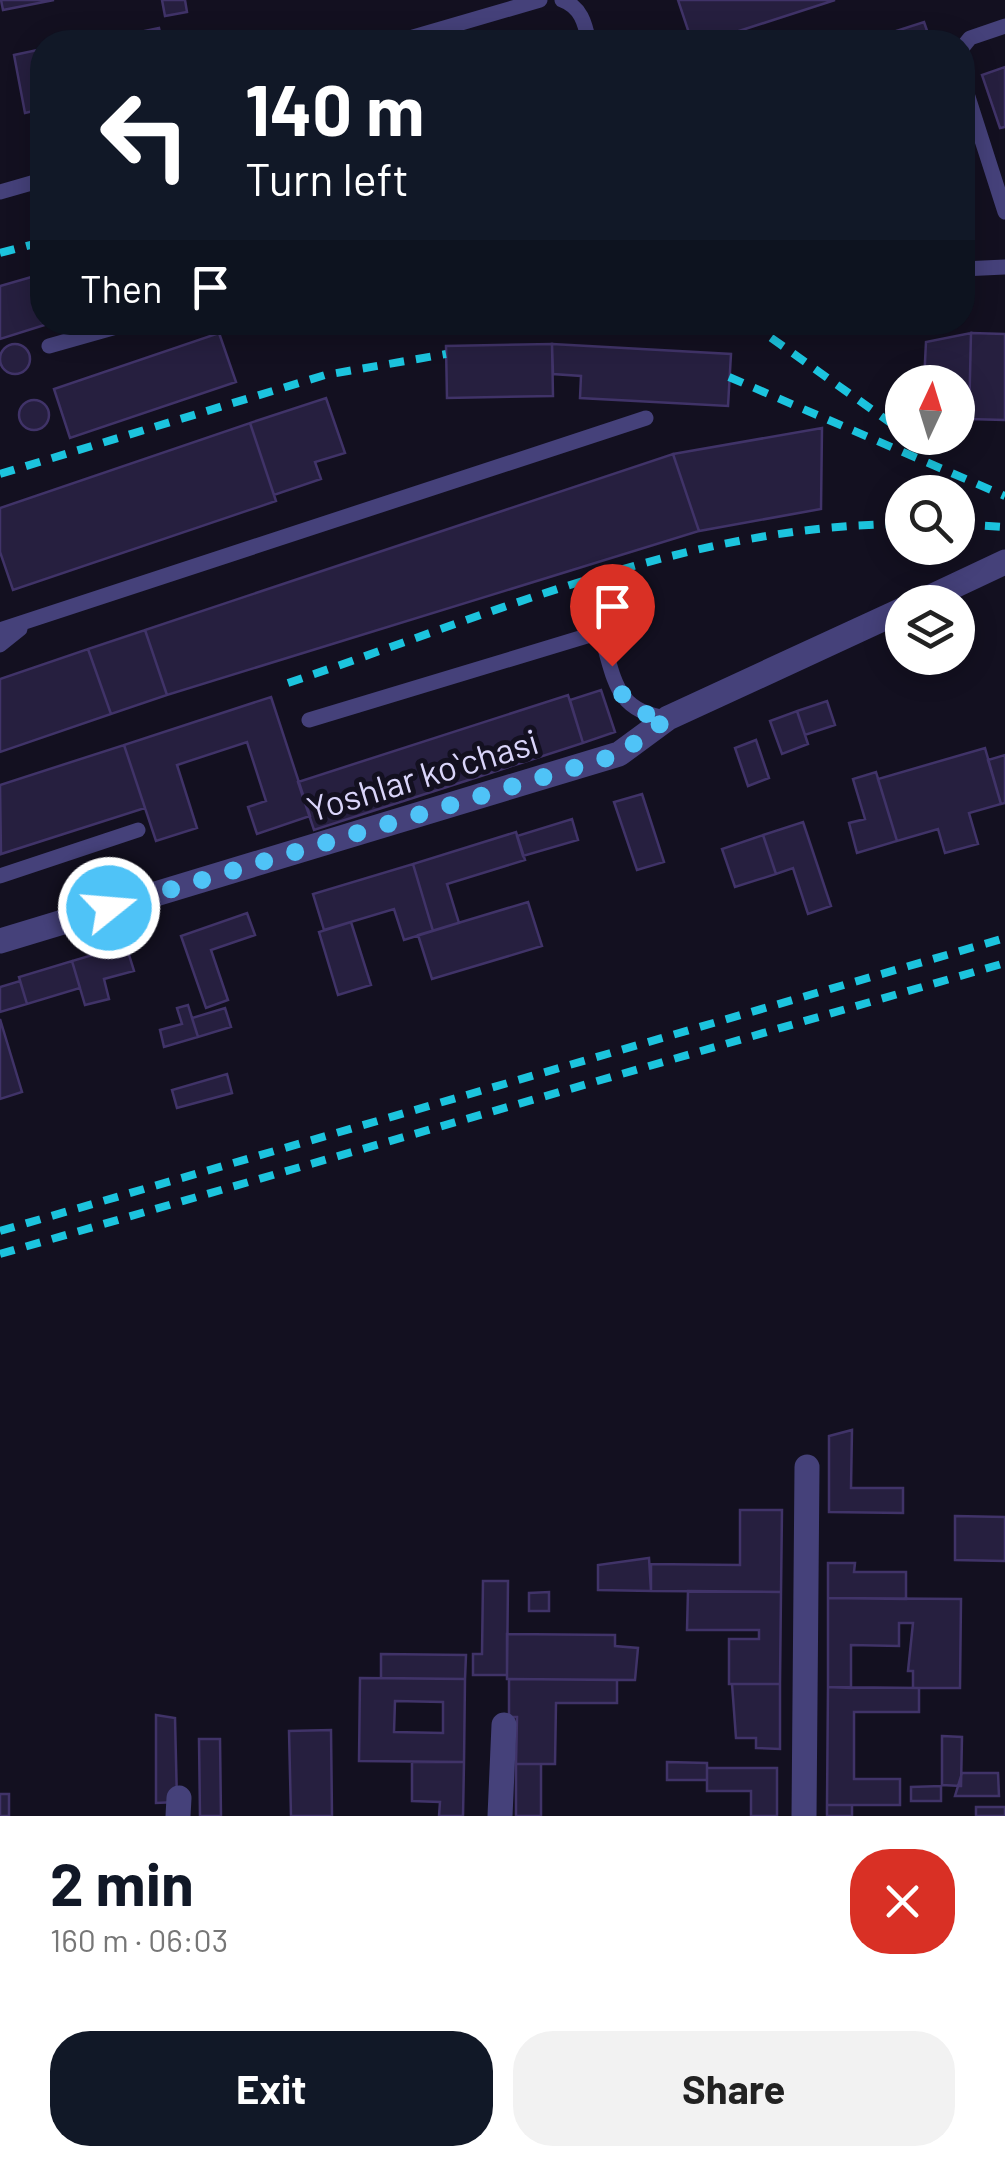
<!DOCTYPE html>
<html lang="en">
<head>
<meta charset="utf-8">
<style>
  body { margin:0; font-family:Barlow,sans-serif; background:#f2f2f2; color:#222; height:100vh; display:flex; flex-direction:column; font-size:38px; white-space:nowrap }
  * { box-sizing:border-box; margin:0 }
  p { font-size:32px; color:#767676 }
  .icon { flex:none; width:55px; height:55px; fill:none; stroke:currentColor; stroke-width:2; stroke-linecap:round; stroke-linejoin:round }
  .map { position:relative; height:1816px; overflow:hidden }
  .sheet { display:flex; flex-direction:column; background:#fff; flex:1 }
  .sheet>* { flex:none }
  .hud { position:absolute; left:30px; top:30px; width:945px; height:305px; border-radius:40px; box-shadow:0 5px 25px #0003; background:#111827; color:#fff; overflow:hidden }
  .needle { width:65px; rotate:4deg }
  .buttons { position:absolute; left:885px; top:365px; display:grid; gap:20px }
  .buttons a { display:grid; place-items:center; width:90px; height:90px; border-radius:50%; background:#fff; box-shadow:0 5px 25px #0003; font-size:50px }
  .pin { position:absolute; display:grid; place-items:center; width:85px; height:85px; color:#fff; margin:-102px -42px; border-radius:50% 50% 50% 0; rotate:-45deg; box-shadow:0 0 10px #0007 }
  .pin .icon { rotate:45deg }
  .me { position:absolute; width:110px; margin:-55px; rotate:73deg; stroke-linejoin:round; filter:drop-shadow(0 0 8px #0008) }
  .turn { display:flex; align-items:center; gap:35px; height:210px; padding:0 50px; font-size:45px }
  .turn .icon { width:130px; height:130px; stroke-width:2.5 }
  .turn b { display:block; font-size:70px; line-height:85px }
  .then { display:flex; align-items:center; height:95px; padding:0 50px; background:#0003; gap:20px; font-size:38px }
  .round { display:grid; place-items:center; flex:none; width:105px; height:105px; border-radius:40px; background:#f2f2f2 }
  .headline { display:flex; align-items:center; justify-content:space-between; height:170px; padding:0 50px }
  h1 { font-size:60px; font-weight:700; line-height:75px; color:#111827 }
  .button { display:flex; gap:20px; margin-top:auto; padding:20px 50px }
  .button a { flex:1; height:115px; border-radius:40px; background:#111827; color:#fff; font-size:40px; font-weight:700; line-height:115px; text-align:center }
  .button a+a { background:#f2f2f2; color:#222 }
  .map>svg:first-child { display:block }
  .building { fill:#261f3f; stroke:#403368; stroke-width:2.5; fill-rule:evenodd }
  .lines { fill:none; stroke-linecap:round; stroke-linejoin:round }
  .lane { stroke:#45417a; stroke-width:15 }
  .street { stroke:#45417a; stroke-width:25 }
  .rail { stroke:#1cc4de; stroke-width:8; stroke-dasharray:15 12; stroke-linecap:butt }
  .route { stroke:#4fc3f7; stroke-width:18; stroke-dasharray:0 32.4 }
  .labels { text-anchor:middle; stroke-width:10; stroke-linejoin:round; paint-order:stroke }
  .street-label { font-size:35px; fill:#dad5fa; stroke:#131020 }
</style>
</head>
<body>
<div class="map">
<svg width="1005" height="1816" viewBox="0 0 1005 1816">
  <rect width="100%" height="100%" fill="#131020"/>
  <path class="building" d="M1 0H54L3 10Z
    M162 0H185L187 12 165 16Z
    M678 0H835L705 42H692Z
    M924 22 931 42H862Z
    M159 28 162 42H92Z
    M567 34 569 42H532Z
    M42 49V109L25 113 14 55Z
    M1005 67V127L1000 128 982 75Z
    M42 274V322H54L0 339V286Z
    M219 333 236 382 70 438 54 389Z
    M971 333 969 419H958V382H924L926 342Z
    M971 333 1005 334V420L969 419Z
    M552 344 731 354 728 406 580 398 581 376 553 374Z
    M552 344 553 396 447 398 446 346Z
    M0 359a15 15 0 1 1 30 0a15 15 0 1 1-30 0Z
    M326 398 345 453 315 462 321 479 274 495 250 423Z
    M19 415a15 15 0 1 1 30 0a15 15 0 1 1-30 0Z
    M250 423 276 501 13 590 0 552V508Z
    M822 428 821 509 699 531 673 454Z
    M673 454 699 531 167 695 145 630Z
    M145 630 167 695 111 714 88 649Z
    M88 649 111 714 0 752V679Z
    M601 690 615 732 583 743 570 700Z
    M568 695 583 743 314 830 298 782Z
    M271 697 310 816 257 834 248 807 266 801 247 742 177 765 197 828 156 841 124 745Z
    M827 701 835 725 805 735 797 711Z
    M797 711 808 744 782 754 770 721Z
    M756 740 769 778 748 786 735 748Z
    M124 745 145 808 1 854 0 785Z
    M985 748 1001 804 969 813 978 844 945 853 938 829 897 841 878 779Z
    M1005 755V803L1001 804 988 760Z
    M876 772 897 841 857 853 849 823 865 819 853 779Z
    M642 794 664 862 637 870 614 802Z
    M572 819 578 840 523 856 517 836Z
    M803 822 831 906 808 914 793 868 776 874 763 835Z
    M516 832 525 860 447 884 459 923 433 931 413 864Z
    M763 835 776 874 735 887 722 849Z
    M413 864 433 931 404 940 394 909 324 930 313 894Z
    M528 902 542 946 432 979 418 935Z
    M247 913 255 935 211 950 228 1000 206 1008 181 936Z
    M351 922 371 985 338 995 319 932Z
    M126 945 134 971 104 979 109 999 85 1005 72 961Z
    M72 961 80 988 27 1004 19 977Z
    M20 981 27 1004 0 1012V987Z
    M188 1005 198 1037 164 1047 160 1030 182 1024 177 1008Z
    M225 1008 231 1027 198 1037 192 1018Z
    M0 1019 22 1092 0 1099Z
    M227 1074 232 1093 177 1108 172 1090Z
    M852 1430 851 1488H903V1513L829 1512V1436Z
    M740 1510H782L781 1592 651 1591V1564L740 1565Z
    M955 1516 1005 1517V1561L955 1560Z
    M649 1558 651 1591 598 1590V1565Z
    M828 1563H855L854 1572H906V1599L828 1598Z
    M483 1581H508L507 1675H473V1654H482Z
    M688 1591 781 1592 780 1684H729V1639H759V1630H687Z
    M549 1592V1611H529V1593Z
    M828 1598 961 1599 960 1688H913V1671H908L913 1623H899V1646L851 1645V1688L828 1687Z
    M507 1634 615 1635V1646L638 1648 635 1680 507 1679Z
    M381 1654 466 1655 465 1679 381 1678Z
    M360 1678 465 1679 464 1762 359 1761ZM395 1701 443 1702V1733L394 1732Z
    M509 1679 617 1680V1703H556L555 1764H516L517 1717H509Z
    M732 1684H780V1749L756 1748V1738H736Z
    M828 1687 919 1688V1712H854V1779H900V1805H827Z
    M156 1715 175 1718 177 1802 156 1803Z
    M331 1730 332 1816H291L289 1731Z
    M942 1736 962 1737 961 1786 942 1785Z
    M199 1739H220L221 1816H200Z
    M412 1762H464L463 1816H439L440 1802 412 1801Z
    M667 1762 707 1763V1780H667Z
    M516 1764H541V1816H516Z
    M707 1768H777V1816H751V1791H707Z
    M962 1773H998L999 1796H955Z
    M941 1786V1801H911V1787Z
    M0 1794H9V1816H0Z
    M827 1805H852V1816H827Z
    M976 1807H1005V1816H976Z"/>
  <g class="lines">
    <path class="lane" d="M562 0C581 7 585 23 589 42
      M396 42 540 0
      M962 48 970 38 1005 26
      M962 78 1005 212
      M0 192 42 180
      M962 269 1005 267
      M774 322 789 327 803 322
      M49 346 134 322
      M0 630 646 418
      M0 645 20 629
      M309 720 600 632C615 677 613 711 667 718
      M0 876 138 830"/>
    <path class="street" d="M920 602 1005 562
      M0 941 619 754 668 718 902 610
      M178 1816 179 1798
      M500 1816 504 1725
      M804 1816 807 1467"/>
    <path class="rail" d="M0 253 42 242
      M749 322 902 431
      M729 377 1005 496
      M0 474 325 375 446 354
      M958 524 1005 527
      M288 683C487 616 690 525 902 524
      M0 1231 1005 938
      M0 1254 1005 963"/>
  </g>
  <g class="lines">
    <path class="route" d="M109 908 620 754 668 718C627 713 624 704 612 666"/>
  </g>
  <g class="labels">
    <g class="street-label">
      <text transform="translate(423 776) rotate(-17)" y="12">Yoshlar koʻchasi</text>
    </g>
  </g>
</svg>
<div class="buttons">
<a><svg class="needle" viewBox="-14 -14 28 28"><path d="M0-13l5 13h-10z" fill="#e53935"/><path d="M0 13l5-13h-10z" fill="#767676"/></svg></a>
<a><svg class="icon" aria-label="search" viewBox="0 0 24 24"><circle cx="10" cy="10" r="6"/><path d="M15 15l6 6"/></svg></a>
<a><svg class="icon" aria-label="layers" viewBox="0 0 24 24"><path d="M12 4l9 5-9 5-9-5zM3 14l9 5 9-5"/></svg></a>
</div>
<div class="pin" style="left:612px;top:666px;background:#d93025"><svg class="icon" aria-label="arrive" viewBox="0 0 24 24"><path d="M6 21V4h12l-3 4 3 4H6"/></svg></div>
<svg class="me" style="left:109px;top:908px" viewBox="-20 -20 40 40"><circle r="17" fill="#4fc3f7" stroke="#fff" stroke-width="3"/><path d="M0-11L8 9 0 5-8 9z" fill="#fff"/></svg>
<div class="hud">
<div class="turn"><svg class="icon" aria-label="left" viewBox="0 0 24 24"><path d="M17 20v-9H6M10 6l-5 5 5 5"/></svg><div><b>140 m</b>Turn left</div></div>
<div class="then">Then<svg class="icon" aria-label="arrive" viewBox="0 0 24 24"><path d="M6 21V4h12l-3 4 3 4H6"/></svg></div>
</div>
</div>
<section class="sheet">
<div class="headline"><div><h1>2 min</h1><p>160 m · 06:03</p></div><a class="round" style="background:#d93025;color:#fff"><svg class="icon" aria-label="close" viewBox="0 0 24 24"><path d="M6 6l12 12M18 6L6 18"/></svg></a></div>
<div class="button"><a>Exit</a><a>Share</a></div>
</section>
</body>
</html>
